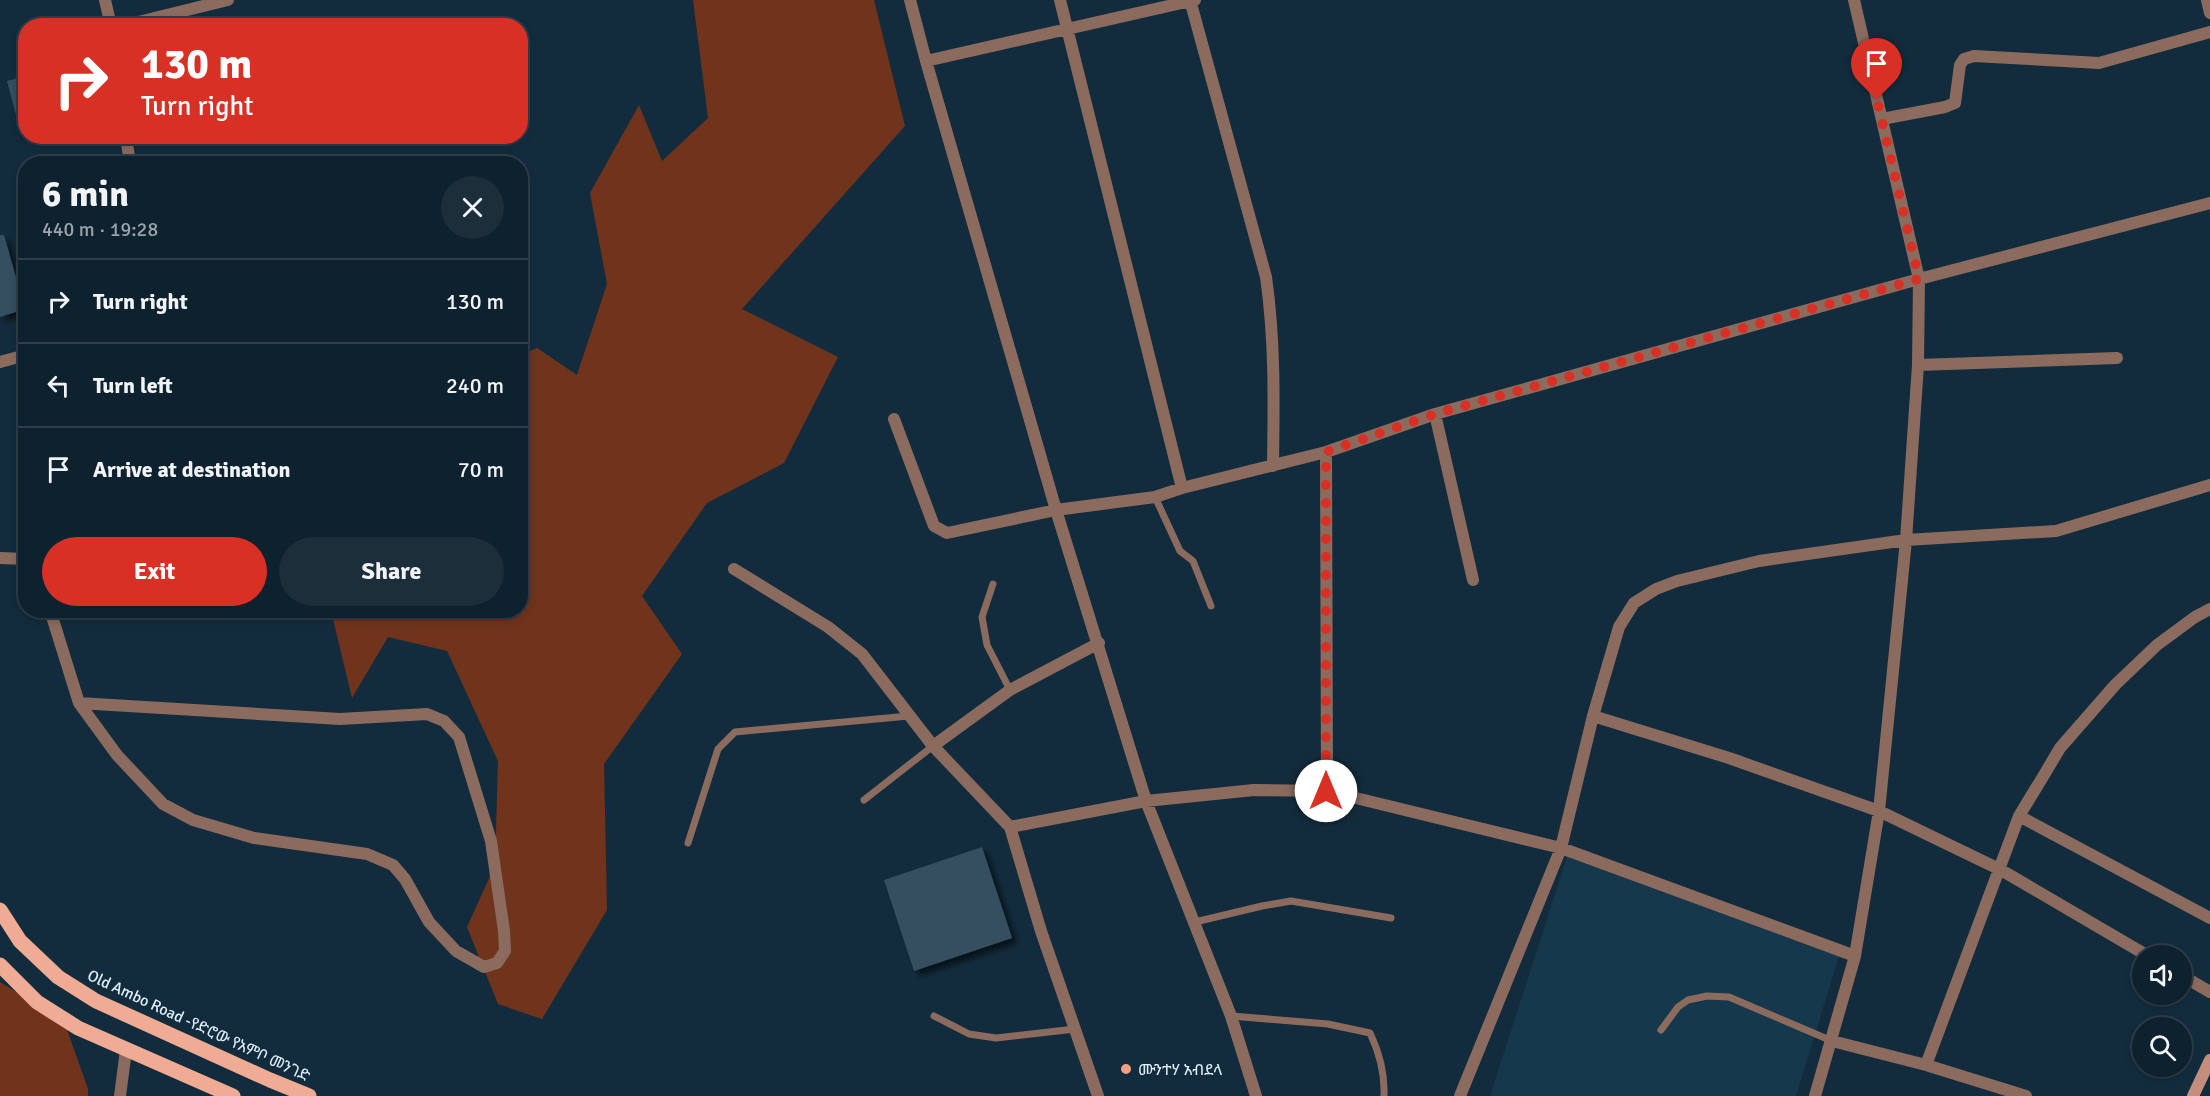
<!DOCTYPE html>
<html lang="en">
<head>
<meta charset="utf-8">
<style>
  body { margin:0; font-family:Signika,"Noto Sans Ethiopic",sans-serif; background:#1c2e3a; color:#f1f3f6; height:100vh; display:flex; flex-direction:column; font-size:22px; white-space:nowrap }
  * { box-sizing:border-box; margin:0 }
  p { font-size:20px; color:#9ba3aa }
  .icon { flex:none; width:33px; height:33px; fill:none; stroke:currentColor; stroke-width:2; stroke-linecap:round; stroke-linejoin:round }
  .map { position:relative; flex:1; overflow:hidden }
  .panel { position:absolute; left:18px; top:156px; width:510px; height:462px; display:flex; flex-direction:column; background:#0e212e; border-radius:24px; box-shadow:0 3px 9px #0003,0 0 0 2px #2e3e4a }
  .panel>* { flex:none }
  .hud { position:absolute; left:18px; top:18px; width:510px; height:126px; border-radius:24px; box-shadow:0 3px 9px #0003,0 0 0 2px #2e3e4a; background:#d93025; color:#fff; overflow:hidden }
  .fabs { position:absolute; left:2132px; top:945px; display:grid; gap:12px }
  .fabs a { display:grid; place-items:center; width:60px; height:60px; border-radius:50%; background:#0e212e; box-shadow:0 3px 9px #0003,0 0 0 2px #2e3e4a; font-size:30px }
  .pin { position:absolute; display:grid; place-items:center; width:51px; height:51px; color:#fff; margin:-62px -26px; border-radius:50% 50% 50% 0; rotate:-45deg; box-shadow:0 0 6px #0007 }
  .pin .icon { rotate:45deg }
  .me { position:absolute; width:66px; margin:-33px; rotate:0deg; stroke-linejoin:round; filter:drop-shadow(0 0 4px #0008) }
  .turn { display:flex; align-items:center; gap:21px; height:126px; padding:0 24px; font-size:27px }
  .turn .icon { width:78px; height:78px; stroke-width:2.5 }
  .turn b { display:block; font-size:42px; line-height:51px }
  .round { display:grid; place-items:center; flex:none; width:63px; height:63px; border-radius:32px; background:#1c2e3a }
  .headline { display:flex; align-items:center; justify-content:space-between; height:102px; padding:0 24px }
  h1 { font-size:36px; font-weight:800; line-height:45px }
  .action { display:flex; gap:12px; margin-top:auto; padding:12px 24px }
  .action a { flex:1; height:69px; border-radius:36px; background:#d93025; color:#fff; font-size:24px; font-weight:800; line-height:69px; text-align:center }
  .action a+a { background:#1c2e3a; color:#f1f3f6 }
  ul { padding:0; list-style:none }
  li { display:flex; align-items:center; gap:18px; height:84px; padding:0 24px; border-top:2px solid #2e3e4a }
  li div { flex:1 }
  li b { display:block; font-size:22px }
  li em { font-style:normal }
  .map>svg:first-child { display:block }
  .built { fill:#16384d }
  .green { fill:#70331c }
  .building { fill:#354f61; filter:url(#shadow) }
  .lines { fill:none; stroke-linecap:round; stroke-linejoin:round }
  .lane { stroke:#8c6b5f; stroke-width:7 }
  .street { stroke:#8c6b5f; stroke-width:12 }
  .secondary { stroke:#c38f7c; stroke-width:12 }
  .primary { stroke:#efab93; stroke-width:15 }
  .route { stroke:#d93025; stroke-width:10; stroke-dasharray:0 18 }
  .poi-dot { fill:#f3a081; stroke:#132c3d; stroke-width:2 }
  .labels { text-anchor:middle; stroke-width:6; stroke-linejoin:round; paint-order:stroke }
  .street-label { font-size:16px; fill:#e0effa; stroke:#132c3d }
  .poi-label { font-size:16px; fill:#e0effa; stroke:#132c3d; text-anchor:start }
</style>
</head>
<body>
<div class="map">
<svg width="2210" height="1096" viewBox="0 0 2210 1096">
  <defs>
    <filter id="shadow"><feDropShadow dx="5" dy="5" stdDeviation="3" flood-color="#0009"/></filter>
  </defs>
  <rect width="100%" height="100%" fill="#132c3d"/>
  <path class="built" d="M1567 857 1839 956 1796 1096H1490Z"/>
  <path class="green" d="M693 0H874L905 126 742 309 838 357 784 463 707 503 642 596 682 654 604 764 607 910 542 1019 498 1004 467 927 495 865 498 761 447 651 388 637 352 698 331 611 520 610 521 355 537 348 577 375 607 284 590 193 639 105 662 161 708 118Z
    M0 982 64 1021 88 1089V1096H0Z"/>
  <path class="building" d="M26 76V133L21 134 7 81Z
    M0 235H4L25 309 0 317Z
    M982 847 1012 938 914 971 884 880Z"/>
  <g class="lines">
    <path class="lane" d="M1155 497 1180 551 1193 561 1211 606
      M993 584 982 617 987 645 1010 690
      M864 800 933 746
      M688 843 718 749 735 732 909 716
      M1195 922 1262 906 1291 901 1391 918
      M934 1016 969 1034 996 1038 1075 1029
      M1231 1016 1328 1024 1370 1033C1380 1054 1385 1073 1384 1096
      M1661 1030 1678 1007 1688 1000 1707 996 1729 997 1832 1041"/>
    <path class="street" d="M105 0 111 26
      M910 0 926 61 1056 510 1146 801 1231 1016 1256 1096
      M1060 0 1182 488
      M1190 0 1266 277C1275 340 1274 402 1273 466
      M2207 0 2210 13
      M122 26 228 0
      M926 61 1195 0
      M1882 119 1945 107 1955 103 1960 65 1964 59 1974 56 2099 63 2210 32
      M126 136 130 164
      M0 362 26 355
      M1918 365 2117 358
      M1435 414 1473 580
      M894 419 934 526 947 533 1056 510 1155 497 1182 488 1326 452 1435 414 1919 279 2210 203
      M1326 452 1327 791
      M0 558 26 559
      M734 569 828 627 862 654 933 746 1010 827
      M50 610 79 703
      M79 703 340 719 427 714 444 721 459 737 491 841 504 931 505 951 497 963 484 967 456 951 429 922 405 879 393 865 367 854 254 838 193 820 163 804 117 755Z
      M1593 716 1729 758 1879 811 2001 870 2148 956
      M933 746 1010 690 1099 643
      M2019 816 2210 918
      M2181 975 2210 992
      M1832 1041 1926 1065 2019 816 2044 775 2060 748 2115 685 2157 645 2195 617 2210 609
      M1926 1065 2026 1096
      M120 1096 126 1050
      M1098 1096 1041 931 1010 827 1146 801 1254 790 1327 791 1561 848 1855 956
      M1460 1096 1561 848 1593 716 1619 627 1634 603 1656 589 1677 581 1759 561 1906 540 2056 531 2210 485
      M1815 1096 1855 956 1879 811 1906 540 1918 365 1919 279 1854 0"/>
    <path class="secondary" d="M2193 1096 2210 1060"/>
    <path class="primary" d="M0 910 20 941 58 977 96 1001 270 1080 309 1096
      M0 965 37 1002 78 1028 233 1096"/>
  </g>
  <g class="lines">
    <path class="route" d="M1326 791V452L1435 414 1919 279 1877 100"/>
  </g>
  <circle class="poi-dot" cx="1126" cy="1069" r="6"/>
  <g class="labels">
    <g class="street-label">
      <text transform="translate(199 1025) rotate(25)" y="6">Old Ambo Road -የድሮው የአምቦ መንገድ</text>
    </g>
    <g class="poi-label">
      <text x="1138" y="1075">ሙንተሃ አብደላ</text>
    </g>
  </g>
</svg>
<div class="fabs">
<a><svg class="icon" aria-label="sound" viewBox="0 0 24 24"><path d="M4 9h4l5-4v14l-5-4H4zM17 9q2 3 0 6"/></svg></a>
<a><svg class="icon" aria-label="search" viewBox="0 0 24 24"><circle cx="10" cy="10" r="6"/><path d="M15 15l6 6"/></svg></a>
</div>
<div class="pin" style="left:1877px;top:100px;background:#d93025"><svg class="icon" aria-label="arrive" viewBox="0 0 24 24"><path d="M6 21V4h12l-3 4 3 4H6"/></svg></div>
<svg class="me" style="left:1326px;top:791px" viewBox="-20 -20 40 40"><circle r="19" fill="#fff"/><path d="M0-13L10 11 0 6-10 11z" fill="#d93025"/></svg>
<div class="hud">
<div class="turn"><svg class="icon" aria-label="right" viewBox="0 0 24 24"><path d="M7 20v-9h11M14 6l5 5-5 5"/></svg><div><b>130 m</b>Turn right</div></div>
</div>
<section class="panel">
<div class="headline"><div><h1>6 min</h1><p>440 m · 19:28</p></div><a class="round"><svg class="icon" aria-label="close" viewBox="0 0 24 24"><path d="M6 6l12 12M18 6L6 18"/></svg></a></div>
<ul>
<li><svg class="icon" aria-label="right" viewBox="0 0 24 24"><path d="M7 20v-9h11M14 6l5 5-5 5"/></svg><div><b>Turn right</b></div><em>130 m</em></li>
<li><svg class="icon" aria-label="left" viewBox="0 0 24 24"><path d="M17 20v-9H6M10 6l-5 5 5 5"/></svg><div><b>Turn left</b></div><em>240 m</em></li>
<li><svg class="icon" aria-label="arrive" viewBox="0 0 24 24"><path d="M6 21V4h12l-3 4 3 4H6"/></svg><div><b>Arrive at destination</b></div><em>70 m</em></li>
</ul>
<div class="action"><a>Exit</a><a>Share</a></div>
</section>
</div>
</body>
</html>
